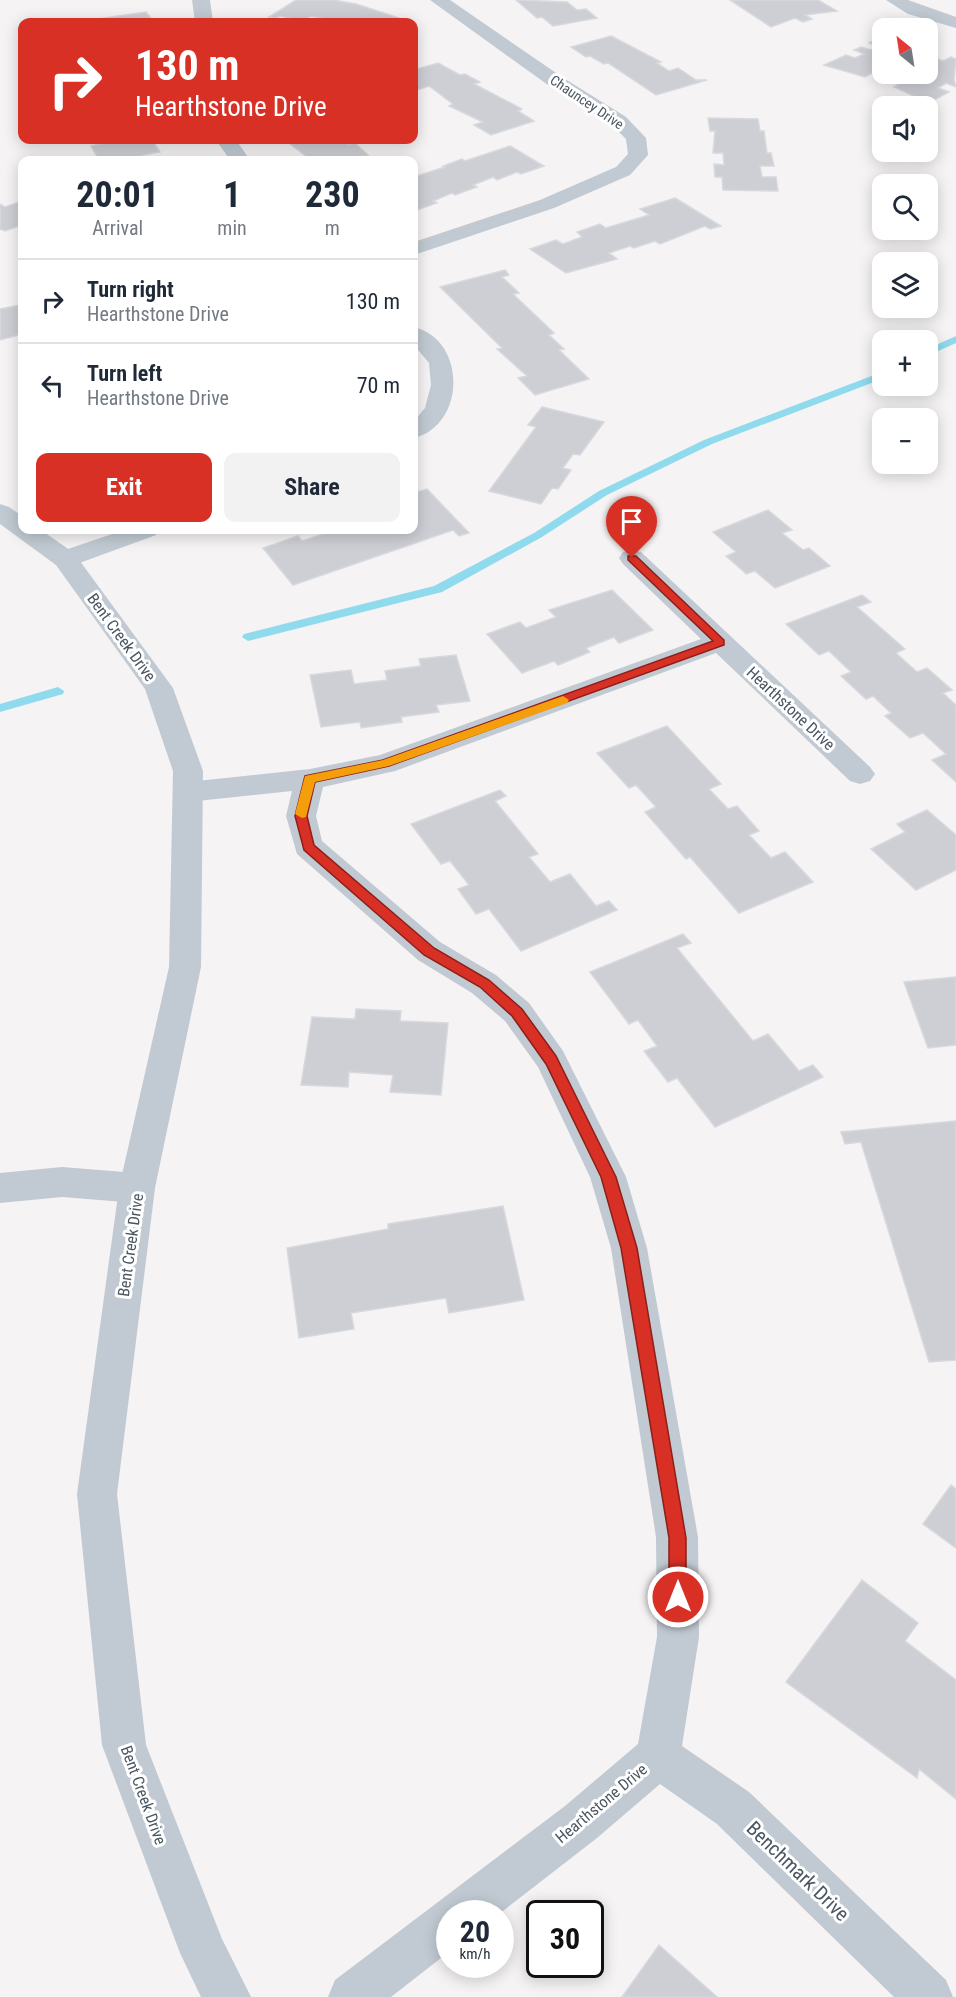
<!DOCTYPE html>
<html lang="en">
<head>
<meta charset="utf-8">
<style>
  body { margin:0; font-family:"Roboto Condensed",sans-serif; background:#f2f2f3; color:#1f2937; height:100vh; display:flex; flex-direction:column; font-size:22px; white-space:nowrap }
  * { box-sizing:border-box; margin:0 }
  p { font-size:20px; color:#747a83 }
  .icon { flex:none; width:33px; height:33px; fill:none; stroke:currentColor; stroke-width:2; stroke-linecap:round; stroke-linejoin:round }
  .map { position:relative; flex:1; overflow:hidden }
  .details { position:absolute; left:18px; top:156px; width:400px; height:378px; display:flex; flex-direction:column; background:#fff; border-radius:12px; box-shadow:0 3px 15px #0003 }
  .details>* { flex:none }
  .top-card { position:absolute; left:18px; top:18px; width:400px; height:126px; border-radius:12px; box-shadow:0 3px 15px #0003; background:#d93025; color:#fff; overflow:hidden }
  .needle { width:39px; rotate:330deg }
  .buttons { position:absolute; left:872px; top:18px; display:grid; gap:12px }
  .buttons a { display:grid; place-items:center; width:66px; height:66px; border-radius:12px; background:#fff; box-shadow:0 3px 15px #0003; font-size:30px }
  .speed { position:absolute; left:436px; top:1900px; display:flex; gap:12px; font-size:30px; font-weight:700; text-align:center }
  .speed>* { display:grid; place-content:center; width:78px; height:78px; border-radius:50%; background:#fff; box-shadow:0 3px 15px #0003; line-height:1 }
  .speed small { font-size:15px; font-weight:400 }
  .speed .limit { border:3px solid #111; border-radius:9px; background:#fff; color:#111 }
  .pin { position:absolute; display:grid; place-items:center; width:51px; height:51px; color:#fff; margin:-62px -26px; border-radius:50% 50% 50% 0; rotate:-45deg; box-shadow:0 0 6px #0007 }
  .pin .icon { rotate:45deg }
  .me { position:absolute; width:66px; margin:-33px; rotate:0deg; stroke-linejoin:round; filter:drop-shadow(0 0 4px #0008) }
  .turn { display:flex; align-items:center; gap:21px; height:126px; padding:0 18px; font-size:27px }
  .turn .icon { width:78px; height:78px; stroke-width:2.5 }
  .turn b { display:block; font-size:42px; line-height:51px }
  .eta { display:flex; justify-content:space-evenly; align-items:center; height:102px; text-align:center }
  .eta b { font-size:36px; font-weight:700; line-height:42px }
  .cta { display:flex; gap:12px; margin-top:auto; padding:12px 18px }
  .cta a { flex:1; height:69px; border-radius:12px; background:#d93025; color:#fff; font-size:24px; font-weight:700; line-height:69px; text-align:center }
  .cta a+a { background:#f2f2f3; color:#1f2937 }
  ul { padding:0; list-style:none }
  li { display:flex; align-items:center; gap:18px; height:84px; padding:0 18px; border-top:2px solid #e0e1e3 }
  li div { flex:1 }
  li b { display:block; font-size:22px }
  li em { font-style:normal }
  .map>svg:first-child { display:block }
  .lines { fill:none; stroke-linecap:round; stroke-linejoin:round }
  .stream { fill:#90daee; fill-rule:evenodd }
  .building { fill:#cdcfd5; stroke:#d7d9de; stroke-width:1.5 }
  .minor { fill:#c1cad2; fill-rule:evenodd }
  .tertiary { fill:#c1cad2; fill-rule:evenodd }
  .route { fill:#d93025; stroke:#8d1f18; stroke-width:1.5 }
  .slow { fill:#f59e0b }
  .labels { text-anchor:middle; stroke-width:6; stroke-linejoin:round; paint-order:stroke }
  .far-street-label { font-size:14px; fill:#4a5661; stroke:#fff }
  .street-label { font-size:16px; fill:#4a5661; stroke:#fff }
  .near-street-label { font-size:20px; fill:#4a5661; stroke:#fff }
</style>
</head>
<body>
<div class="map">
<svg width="956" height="1997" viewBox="0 0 956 1997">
  <rect width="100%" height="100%" fill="#f5f3f3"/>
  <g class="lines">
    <path class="stream" d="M956 336V343L927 356V349Z
      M882 372V379L712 444 607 495 542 537 442 592 248 641 242 637 244 634 434 586 534 533 599 491 704 440Z
      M58 687 64 691 63 694 0 712V704Z"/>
  </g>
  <path class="building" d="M296 0H333L356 4 408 21 342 22 311 16 303 21 280 16 276 18 269 17Z
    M516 0 567 2 577 10 586 9 597 18 553 26 542 17 537 18Z
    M730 0H818L837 11 805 15 812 19 803 22 795 18 771 27Z
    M146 12 154 22H91L90 20Z
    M611 36 661 62 657 63 669 71 678 68 696 80H707L656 95 608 63 604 64 590 56 586 57 571 47Z
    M882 36V74H927V55L943 61 951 57 956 59 954 80 956 87 946 83 938 88 949 92 929 103 894 87 901 83 872 73 865 77 824 65 846 55 855 58 864 54 854 50 861 47 871 50 879 46 869 43Z
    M438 63 460 75 465 74 480 82 474 84 522 109 518 111 534 121 491 135 474 125 483 122 449 106 453 104 429 86 414 91V70Z
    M708 118 758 119 760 131H764L767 153H771L774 166H760L762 177H776L778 191 723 190 722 177H715L714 164 724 165 723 153H713L715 131H710Z
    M108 140H152L160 152 115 160H94H99L91 146 110 142Z
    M285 140H342L348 145 355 143 368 155 346 160H311Z
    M510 146 544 166 521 174 517 172 497 180 493 177 473 185 477 187 455 195 452 193 433 201 437 203 414 211V177L445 167 443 166 462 159 465 161Z
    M675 198 721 226 710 229 705 226 660 244 655 241 634 248 630 246 609 253 617 259 566 273 530 249 556 240 563 244 582 237 577 232 600 224 606 228 649 215 640 209Z
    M22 201V225L5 231 0 229V204L5 207Z
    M505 270 509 275 502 277 519 293 513 294 554 333 549 335 564 349 559 350 589 379 535 395 518 378 527 376 497 349 502 348 440 287Z
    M20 305 22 307V334L0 340V309Z
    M542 407 604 422 580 455 573 454 563 468 571 470 558 489 552 488 541 504 489 491 536 427 528 425Z
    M427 489 469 533 459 536 453 530 293 585 263 548 298 536 302 541 330 532 328 530H414V493Z
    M768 510 792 530 782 533 803 550 809 548 830 566 775 588 755 571 746 574 743 571 726 556 736 552 713 532Z
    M612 590 653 630 619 643 614 637 586 648 590 652 558 665 554 661 522 673 487 634 520 622 526 628 556 617 549 610Z
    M862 595 871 602 857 607 905 649 896 653 917 672 927 668 952 690 943 693 956 705V782L932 760 946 754 923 733 910 738 885 716 891 713 873 696 866 699 841 676 851 672 829 651 819 655 786 624Z
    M456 655 470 701 436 705 439 712 401 717 402 722 361 728 360 722 321 727 310 675 351 670 354 684 387 680 385 671 421 666 419 659Z
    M667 726 721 784 709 789 728 809 737 806 759 831 749 835 771 858 785 852 813 882 739 913 690 857 686 859 645 812 656 807 636 785 629 788 597 753Z
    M500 790 506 796 495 801 538 854 529 857 550 882 570 874 596 906 609 901 617 910 521 951 489 909 476 914 458 889 469 885 450 861 441 864 411 824Z
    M927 810 956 835V870L916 890 871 849 905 832 897 824Z
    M683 934 691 943 677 948 753 1041 768 1034 799 1071 813 1065 823 1077 715 1127 677 1078 668 1082 644 1051 657 1046 638 1020 629 1024 590 972Z
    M956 977V1045L928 1048 904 982Z
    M356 1009 401 1011 400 1021 448 1023 441 1095 390 1092 393 1075 349 1072 348 1087 301 1085 312 1017 355 1019Z
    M956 1121V1360L929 1362 861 1142 845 1144 841 1132Z
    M503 1206 524 1300 449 1313 446 1298 351 1313 354 1329 299 1338 287 1248 388 1229V1224Z
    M951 1485 956 1489V1548L923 1524Z
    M862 1580 918 1623 905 1641 956 1680V1799L919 1769 917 1778 786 1682Z
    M659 1945 717 1997H622Z"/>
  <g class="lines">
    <path class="minor" d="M192 0H210L213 22H195Z
      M430 0H450L562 77 626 117 646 138 648 155 630 175 554 208 414 255V242L540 200 616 167 628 154 626 139 612 125 548 85Z
      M886 0H908L956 17V28L908 14Z
      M216 140H236L250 160H230Z
      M414 327C467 340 466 425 414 438V421L425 408 431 385 429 363 414 345Z
      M124 530H160L156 535 74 565 65 567 56 565 52 559 56 553Z
      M632 550 641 552 870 767 875 774 870 781 860 784 850 781 716 653 395 771 323 787 316 816 322 841 440 942 496 975 529 1003 563 1051 626 1177 647 1248 698 1537 699 1637 682 1746 749 1792 946 1980 953 1997H894L717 1824 660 1784 597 1838 499 1914H450V1951L391 1997H328L335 1980 565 1806 638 1744 657 1637 656 1537 611 1248 590 1177 538 1067 505 1021 472 993 418 960 297 854 286 816 292 791 188 802 177 799 173 792 177 785 188 782 310 769 380 755 701 639 623 564 619 558 623 552Z
      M62 1167 137 1173 150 1177 155 1188 150 1199 137 1203 62 1197 0 1203V1173Z"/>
    <path class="tertiary" d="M0 504 9 507 22 516V530H41L74 553 173 688 203 771 201 967 155 1188 117 1494 146 1745 222 1939 251 1997H201L180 1953 102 1745 77 1494 119 1188 169 967 173 771 145 689 56 565 0 524Z"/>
  </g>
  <path class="route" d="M628 556H636L724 640V645L389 766 315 782 307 816 314 845 434 948 489 980 522 1009 556 1056 616 1177 637 1248 686 1538V1597L684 1603 678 1606 671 1603 669 1597V1538L621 1248 601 1177 546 1064 512 1016 480 987 424 955 304 850 295 816 305 776 383 760 713 641 628 560Z"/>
  <path class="slow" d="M563 696 569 700 567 703 389 766 315 782 306 817 302 818 295 814 305 776 383 760Z"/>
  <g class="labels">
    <g class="far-street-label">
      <text transform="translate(587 102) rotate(34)" y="5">Chauncey Drive</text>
    </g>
    <g class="street-label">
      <text transform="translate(122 637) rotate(54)" y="6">Bent Creek Drive</text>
      <text transform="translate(791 708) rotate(43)" y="6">Hearthstone Drive</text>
      <text transform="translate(130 1245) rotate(-82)" y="6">Bent Creek Drive</text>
      <text transform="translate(144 1795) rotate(70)" y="6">Bent Creek Drive</text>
      <text transform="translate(601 1803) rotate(-40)" y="6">Hearthstone Drive</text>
    </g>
    <g class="near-street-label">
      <text transform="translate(798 1871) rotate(44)" y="7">Benchmark Drive</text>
    </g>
  </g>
</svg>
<div class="buttons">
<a><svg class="needle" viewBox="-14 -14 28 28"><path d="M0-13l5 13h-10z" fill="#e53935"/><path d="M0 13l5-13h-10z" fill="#747a83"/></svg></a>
<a><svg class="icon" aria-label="sound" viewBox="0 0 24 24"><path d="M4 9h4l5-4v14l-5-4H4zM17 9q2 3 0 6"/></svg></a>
<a><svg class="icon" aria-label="search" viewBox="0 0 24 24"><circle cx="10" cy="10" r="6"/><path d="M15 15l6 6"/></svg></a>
<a><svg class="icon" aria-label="layers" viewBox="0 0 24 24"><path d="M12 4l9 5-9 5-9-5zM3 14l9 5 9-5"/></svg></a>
<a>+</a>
<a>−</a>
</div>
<div class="speed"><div>20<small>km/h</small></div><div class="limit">30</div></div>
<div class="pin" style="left:632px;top:558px;background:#d93025"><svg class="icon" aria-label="arrive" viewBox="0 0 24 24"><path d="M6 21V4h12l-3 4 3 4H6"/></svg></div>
<svg class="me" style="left:678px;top:1597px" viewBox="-20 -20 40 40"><circle r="17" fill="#d93025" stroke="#fff" stroke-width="3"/><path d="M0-11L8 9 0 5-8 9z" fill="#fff"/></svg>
<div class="top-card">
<div class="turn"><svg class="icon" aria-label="right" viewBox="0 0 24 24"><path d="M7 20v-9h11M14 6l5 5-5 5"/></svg><div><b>130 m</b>Hearthstone Drive</div></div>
</div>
<section class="details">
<div class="eta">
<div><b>20:01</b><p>Arrival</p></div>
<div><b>1</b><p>min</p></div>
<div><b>230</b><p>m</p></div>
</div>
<ul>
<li><svg class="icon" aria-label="right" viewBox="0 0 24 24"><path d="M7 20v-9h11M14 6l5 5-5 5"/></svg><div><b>Turn right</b><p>Hearthstone Drive</p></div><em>130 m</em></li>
<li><svg class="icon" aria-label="left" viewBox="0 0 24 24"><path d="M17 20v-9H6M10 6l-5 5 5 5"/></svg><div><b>Turn left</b><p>Hearthstone Drive</p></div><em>70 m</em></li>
</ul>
<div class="cta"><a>Exit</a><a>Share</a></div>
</section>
</div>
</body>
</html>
